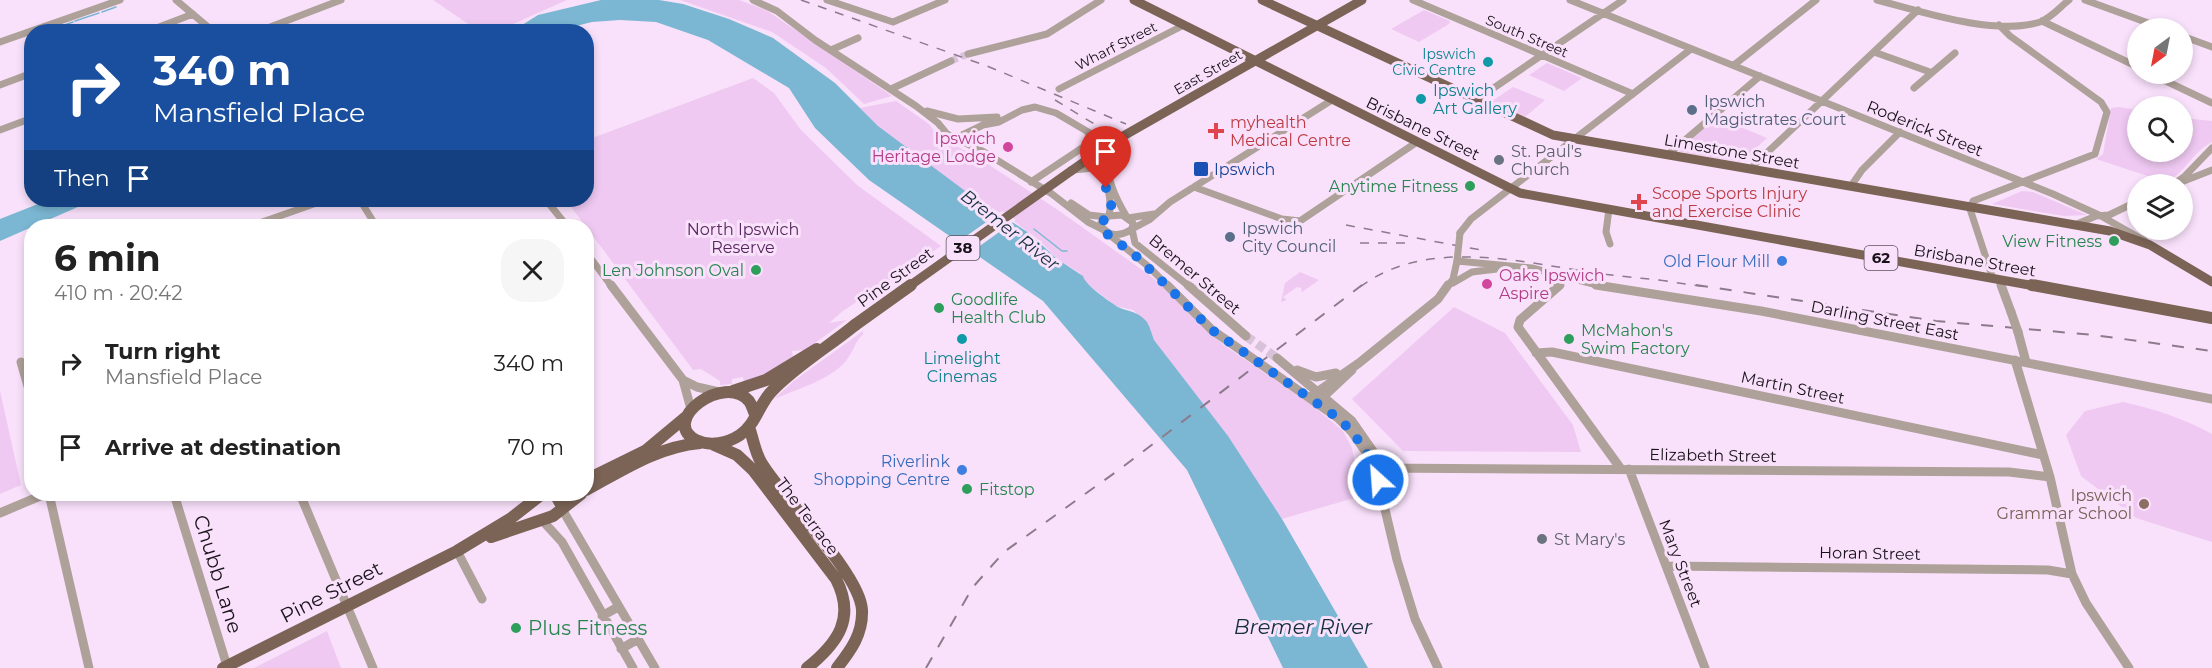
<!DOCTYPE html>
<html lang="en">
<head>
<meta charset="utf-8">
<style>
  body { margin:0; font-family:Montserrat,sans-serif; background:#f6f6f6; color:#222; height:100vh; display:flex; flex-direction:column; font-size:22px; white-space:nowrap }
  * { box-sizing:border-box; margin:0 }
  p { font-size:20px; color:#767676 }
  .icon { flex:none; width:33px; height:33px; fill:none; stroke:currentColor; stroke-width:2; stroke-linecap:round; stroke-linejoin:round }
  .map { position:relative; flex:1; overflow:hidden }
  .drawer { position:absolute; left:24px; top:219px; width:570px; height:282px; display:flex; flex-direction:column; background:#fff; border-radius:24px; box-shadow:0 3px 9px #0003 }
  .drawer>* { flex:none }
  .banner { position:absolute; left:24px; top:24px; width:570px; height:183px; border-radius:24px; box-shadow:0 3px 9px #0003; background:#1a4fa0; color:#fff; overflow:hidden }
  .needle { width:39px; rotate:212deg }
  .buttons { position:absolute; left:2127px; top:18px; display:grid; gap:12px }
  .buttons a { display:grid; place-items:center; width:66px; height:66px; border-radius:50%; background:#fff; box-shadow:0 3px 9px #0003; font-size:30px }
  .pin { position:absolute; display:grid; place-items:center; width:51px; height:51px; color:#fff; margin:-62px -26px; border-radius:50% 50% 50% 0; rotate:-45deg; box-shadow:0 0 6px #0007 }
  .pin .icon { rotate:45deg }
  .me { position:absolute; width:66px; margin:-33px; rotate:334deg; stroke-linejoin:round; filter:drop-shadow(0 0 4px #0008) }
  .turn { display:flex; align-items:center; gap:21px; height:126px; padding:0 30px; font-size:27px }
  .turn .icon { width:78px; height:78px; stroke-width:2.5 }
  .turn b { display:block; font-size:42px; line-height:51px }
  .then { display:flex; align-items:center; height:57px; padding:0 30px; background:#0003; gap:12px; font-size:22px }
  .round { display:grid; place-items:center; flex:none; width:63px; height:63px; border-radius:24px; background:#f6f6f6 }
  .overview { display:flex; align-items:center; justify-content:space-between; height:102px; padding:0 30px }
  h1 { font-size:36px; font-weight:700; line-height:45px }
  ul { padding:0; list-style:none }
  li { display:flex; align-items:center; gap:18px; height:84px; padding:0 30px }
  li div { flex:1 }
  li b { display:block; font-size:22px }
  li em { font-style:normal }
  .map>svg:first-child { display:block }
  .green { fill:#efc9f2 }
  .water { fill:#7bb7d3 }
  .pier { fill:#f9e1fb }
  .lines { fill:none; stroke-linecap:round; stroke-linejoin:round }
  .stream { stroke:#7bb7d3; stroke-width:1.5 }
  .minor-tunnel-far1 { stroke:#d8c2d9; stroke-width:7; stroke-dasharray:7 4; stroke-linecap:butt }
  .minor-tunnel { stroke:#d8c2d9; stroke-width:9; stroke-dasharray:9 4.5; stroke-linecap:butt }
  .minor-far1 { stroke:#aea199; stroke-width:7 }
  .minor { stroke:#aea199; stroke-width:9 }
  .major-far1 { stroke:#7b6456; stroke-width:9 }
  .major { stroke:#7b6456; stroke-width:12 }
  .rail-far1 { stroke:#8c7b8d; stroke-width:1.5; stroke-dasharray:9 9; stroke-linecap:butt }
  .rail { stroke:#8c7b8d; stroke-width:2; stroke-dasharray:12 12; stroke-linecap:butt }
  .minor-bridge-far1 { stroke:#aea199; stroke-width:7 }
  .minor-bridge { stroke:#aea199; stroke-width:9 }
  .major-bridge-far1 { stroke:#7b6456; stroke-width:9 }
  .major-bridge { stroke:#7b6456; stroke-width:12 }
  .route { stroke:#1a73e8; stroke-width:10; stroke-dasharray:0 18 }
  .culture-dot { fill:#0f9aa8; stroke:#f9e1fb; stroke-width:2 }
  .service-dot { fill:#5c6f8a; stroke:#f9e1fb; stroke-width:2 }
  .health-dot { fill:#e0444e; stroke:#f9e1fb; stroke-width:2 }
  .hotel-dot { fill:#d1479c; stroke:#f9e1fb; stroke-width:2 }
  .worship-dot { fill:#6b7280; stroke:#f9e1fb; stroke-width:2 }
  .transit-dot { fill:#1a4fb4; stroke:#f9e1fb; stroke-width:2 }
  .leisure-dot { fill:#2e9e5b; stroke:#f9e1fb; stroke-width:2 }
  .shop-dot { fill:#3f7fe0; stroke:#f9e1fb; stroke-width:2 }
  .education-dot { fill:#8d6e63; stroke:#f9e1fb; stroke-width:2 }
  .labels { text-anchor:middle; stroke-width:6; stroke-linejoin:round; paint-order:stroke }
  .far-street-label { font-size:14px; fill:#1a121b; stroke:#f9e1fb }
  .far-culture-label { font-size:14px; fill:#0d838f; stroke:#f9e1fb; text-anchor:end }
  .shield { fill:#f9e1fb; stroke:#5d505e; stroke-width:1.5 }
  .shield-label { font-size:15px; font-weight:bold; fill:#1a121b }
  .culture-label { font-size:16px; fill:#0d838f; stroke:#f9e1fb; text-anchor:start }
  .service-label { font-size:16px; fill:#4e5e75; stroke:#f9e1fb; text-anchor:start }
  .health-label { font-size:16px; fill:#be3a42; stroke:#f9e1fb; text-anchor:start }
  .street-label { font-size:16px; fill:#1a121b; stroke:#f9e1fb }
  .hotel-label { font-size:16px; fill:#b23c85; stroke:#f9e1fb; text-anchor:end }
  .worship-label { font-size:16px; fill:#5b616d; stroke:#f9e1fb; text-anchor:start }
  .transit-label { font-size:16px; fill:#164399; stroke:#f9e1fb; text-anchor:start }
  .leisure-label { font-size:16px; fill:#27864d; stroke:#f9e1fb; text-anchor:end }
  .park-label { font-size:16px; fill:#57275d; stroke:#f9e1fb }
  .shop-label { font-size:16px; fill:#366cbe; stroke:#f9e1fb; text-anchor:end }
  .education-label { font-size:16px; fill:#785e54; stroke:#f9e1fb; text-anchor:end }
  .water-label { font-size:18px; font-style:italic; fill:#13303c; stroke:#f9e1fb }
  .near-street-label { font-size:20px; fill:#1a121b; stroke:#f9e1fb }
  .near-leisure-label { font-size:20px; fill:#27864d; stroke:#f9e1fb; text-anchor:start }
  .near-water-label { font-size:21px; font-style:italic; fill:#13303c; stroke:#f9e1fb }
</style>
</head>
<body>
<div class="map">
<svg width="2212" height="668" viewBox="0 0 2212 668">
  <rect width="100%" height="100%" fill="#f9e1fb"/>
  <path class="green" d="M433 0H567L497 31 480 32Z
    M680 0H739L766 10 892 96 864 104 826 68 772 32Z
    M1424 10 1450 21 1449 24 1419 42 1391 29Z
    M1547 63 1582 78 1564 91 1529 75Z
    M753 78 774 93 801 130 857 185 941 246 843 311 829 323 847 320 805 350 792 351 793 357 765 374 744 382 743 377 732 379V384L720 385V381L701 369 693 370 566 200H586L587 140Z
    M1513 87 1545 100 1525 117 1492 101Z
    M896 101 929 124 938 136 977 157 1058 210 1152 277 1222 344 1313 406 1343 431 1352 448 1361 496 1282 519 1213 418 1154 340 1147 323 1133 310 1116 306 1086 283 1080 273 1057 259 1039 240 1011 219 972 197 878 126 860 108Z
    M2119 107 2137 110 2138 152H2182L2183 118 2212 121V142C2192 152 2186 173 2166 182L2096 159 2103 154 2111 108Z
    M1716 117 1767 138 1741 162 1676 151Z
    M2022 191 2033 192 2087 215 2064 216 1992 204Z
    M1300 272 1319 280 1302 292 1301 288 1297 287 1283 297 1287 300 1281 302 1285 283Z
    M1454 307 1505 333 1573 425 1581 452 1403 451 1352 399Z
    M863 331V334C854 344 855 348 848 358 835 378 796 390 774 399L795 380Z
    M0 391 21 485 0 494Z
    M2123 402C2155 409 2183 418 2212 434V542L2136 518 2081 476 2066 435 2085 411Z
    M327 631 341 668H254Z"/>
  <path class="water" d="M601 0H659L683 4 729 19 773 38 835 83 878 126 972 196 1029 233 1057 259 1083 276C1085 285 1110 302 1118 307 1129 312 1138 311 1147 322 1150 327 1152 335 1154 340L1228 436 1282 519 1368 668H1283L1187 470 1043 301 869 180 815 128 789 88 708 40 656 22 620 20 592 22 556 31 511 32 538 15Z
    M48 200H94L0 241V219Z"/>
  <path class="pier" d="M1002 211 1016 220 970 253 955 244Z"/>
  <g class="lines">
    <path class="stream" d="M102 12 116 7
      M75 21 99 13
      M53 29 73 22
      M45 32 51 30
      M28 37 32 36
      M1034 229 1062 251H1067"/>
    <path class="minor-tunnel-far1" d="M951 61 968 54"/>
    <path class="minor-tunnel" d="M1246 336 1277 358"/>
    <path class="minor-far1" d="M176 0 214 32
      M753 0 777 11 815 40 916 106 938 123 947 134 984 152 1052 194 1088 222 1104 230
      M827 0 893 22 945 0
      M1413 0 1633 94
      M1570 0 2053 194 2101 216 2145 241
      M1877 0C1923 12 1994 36 2040 22 2051 18 2060 7 2069 0
      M2085 0 2162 28
      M2042 21 2138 67
      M146 32 193 14
      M257 32 341 0
      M2182 36 2212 47
      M0 42 120 0
      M831 50 858 38
      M1874 52 1930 72
      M968 54 1047 34 1101 0
      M1734 65 1816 0
      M2151 74 2212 103
      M0 85 32 73
      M1914 88 1955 53
      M891 89 951 61
      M1059 89 1184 25
      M1476 100 1623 0
      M927 111 958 119 997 117
      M0 130 32 118
      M1088 133 1096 145 1093 155
      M958 137 983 125 999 122 1022 110 1035 107 1056 113 1095 136 1117 140
      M1120 138C1116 143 1111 148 1109 154 1103 173 1117 201 1127 217
      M1671 156V152L1760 76
      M1074 170 1093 168C1108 174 1112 201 1109 216
      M1754 170V165L1918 10
      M2184 181 2212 170
      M1031 182 1085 146
      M2174 184 2185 176 2212 148
      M1851 186 1862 170 1900 132
      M1194 187 1282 219 1300 221 1417 142
      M360 200 376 226
      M546 200 567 226
      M1071 203 1089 215 1106 217
      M1969 206 1993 279
      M1971 206 1973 201 2095 154 2107 112 2101 102 2010 36 1999 25
      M1609 209 1606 232 1610 244
      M1122 215 1133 223 1132 229C1120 237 1108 237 1100 224L1109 216Z
      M1128 218 1154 214
      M2077 224 2096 216 2109 215 2138 201
      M251 226 325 200
      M1132 229 1149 220 1170 202 1332 100
      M1132 229 1135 243 1190 287
      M1104 230 1105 232
      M1460 233 1471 219 1691 49
      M1111 236 1149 267 1169 287
      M586 252 612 287
      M1999 280 2002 287
      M1453 283 1472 272 1497 269
      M1447 287 1453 279 1457 261 1532 268 1605 287
      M1558 287 1563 278"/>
    <path class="minor" d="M611 285 683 380 691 409
      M1167 285 1212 330 1338 418 1351 431 1377 468
      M1188 285 1246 336
      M1560 285 1520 320 1518 327 1621 469
      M1596 285 1761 311 2212 399
      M2001 285 2011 312
      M2018 332 2026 362
      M1536 353 1552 352 2043 455
      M1277 358 1352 421 1375 454 1378 480 1397 560 1415 619 1438 668
      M2015 360 2050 477 2072 574 2086 603 2129 668
      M21 362 32 400
      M1297 370 1316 377 1336 373
      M683 380 697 387 719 392
      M1310 397 1359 363 1438 299 1448 285
      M1320 400 1352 370
      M1377 468 2009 472 2050 477
      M1629 469 1705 668
      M49 494 89 668
      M174 494 227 666
      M300 494 373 668
      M528 494 531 502
      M562 509 655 668
      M0 513 45 494
      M541 519 562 542 633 668
      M457 551 482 599
      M1666 566 2048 570 2072 574
      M602 616 618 607
      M621 649 638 639"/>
    <path class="major-far1" d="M1134 0 1520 193 2040 287
      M1262 0 1553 135 2110 231 2150 245 2212 282
      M1071 171 1111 143 1362 0"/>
    <path class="major" d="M2032 285 2212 318
      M733 391 766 380 817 349
      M755 414C753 410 752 405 749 401 724 372 659 421 696 440 710 447 728 443 740 435 756 424 759 404 772 391 796 366 828 347 855 325
      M749 427C753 438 755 452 761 462 782 498 860 573 862 610 863 634 851 650 837 668
      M712 444 737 455 753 470 836 579C856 618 838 643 807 668
      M586 480 645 451 687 416
      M586 490C623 470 657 447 700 443
      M555 494 563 508
      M491 537 553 516 581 494
      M223 668 457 551 510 519 542 494"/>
    <path class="rail-far1" d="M801 0 987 66 1126 124
      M1055 100 1109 133
      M1346 225 1481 250
      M1360 243H1408
      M1659 280 1706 287
      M1360 287C1425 238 1516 261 1589 272 1615 276 1641 278 1667 281"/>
    <path class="rail" d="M1696 285 1936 321 2094 335 2212 351
      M926 668 973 587 1004 552 1120 469 1362 285"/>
    <path class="minor-bridge-far1" d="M1457 261 1460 233"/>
    <path class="minor-bridge" d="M2011 312 2018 332"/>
    <path class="major-bridge-far1" d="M908 287 1071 171"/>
    <path class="major-bridge" d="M855 325 911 285"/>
  </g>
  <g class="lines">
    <path class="route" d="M1106 188 1112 208 1108 216 1101 223 1103 231 1135 255 1212 330 1338 418C1354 432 1375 460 1378 480"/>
  </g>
  <g class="culture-dot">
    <circle cx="1488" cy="62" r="6"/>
    <circle cx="1421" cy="99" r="6"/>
    <circle cx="962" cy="339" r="6"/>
  </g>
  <g class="service-dot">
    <circle cx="1692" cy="110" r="6"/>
    <circle cx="1230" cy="237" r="6"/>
  </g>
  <g class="health-dot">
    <path d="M1213 122h6v6h6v6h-6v6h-6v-6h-6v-6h6z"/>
    <path d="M1636 193h6v6h6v6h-6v6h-6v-6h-6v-6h6z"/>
  </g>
  <g class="hotel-dot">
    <circle cx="1008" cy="147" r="6"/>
    <circle cx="1487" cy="284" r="6"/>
  </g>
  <g class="worship-dot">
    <circle cx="1499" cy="160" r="6"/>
    <circle cx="1542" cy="539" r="6"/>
  </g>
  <rect class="transit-dot" x="1193" y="161" width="16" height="16" rx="3"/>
  <g class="leisure-dot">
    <circle cx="1470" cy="186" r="6"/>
    <circle cx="2114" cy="241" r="6"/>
    <circle cx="756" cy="270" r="6"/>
    <circle cx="939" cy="308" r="6"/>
    <circle cx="1569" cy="339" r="6"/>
    <circle cx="967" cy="489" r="6"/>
    <circle cx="516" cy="628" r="6"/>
  </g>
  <g class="shop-dot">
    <circle cx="1782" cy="261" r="6"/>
    <circle cx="962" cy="470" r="6"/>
  </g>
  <circle class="education-dot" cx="2144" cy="504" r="6"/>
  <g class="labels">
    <g class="far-street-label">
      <text transform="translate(1527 36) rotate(23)" y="5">South Street</text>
      <text transform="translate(1116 46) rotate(-27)" y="5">Wharf Street</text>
      <text transform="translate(1208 72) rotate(-30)" y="5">East Street</text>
    </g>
    <g class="far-culture-label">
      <text x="1476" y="59">Ipswich<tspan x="1476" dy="16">Civic Centre</tspan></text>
    </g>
    <g class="shield">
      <rect x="946.5" y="236" width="33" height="24" rx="4.5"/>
      <rect x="1864.5" y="246" width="33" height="24" rx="4.5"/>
    </g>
    <g class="shield-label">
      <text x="963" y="253">38</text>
      <text x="1881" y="263">62</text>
    </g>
    <g class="culture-label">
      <text x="1433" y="96">Ipswich<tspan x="1433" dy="18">Art Gallery</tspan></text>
      <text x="962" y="364" text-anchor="middle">Limelight<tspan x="962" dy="18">Cinemas</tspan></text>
    </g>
    <g class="service-label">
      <text x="1704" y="107">Ipswich<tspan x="1704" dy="18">Magistrates Court</tspan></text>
      <text x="1242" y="234">Ipswich<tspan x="1242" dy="18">City Council</tspan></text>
    </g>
    <g class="health-label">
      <text x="1230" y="128">myhealth<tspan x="1230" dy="18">Medical Centre</tspan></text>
      <text x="1652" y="199">Scope Sports Injury<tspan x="1652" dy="18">and Exercise Clinic</tspan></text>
    </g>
    <g class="street-label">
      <text transform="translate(1423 128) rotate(26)" y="6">Brisbane Street</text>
      <text transform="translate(1925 128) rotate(22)" y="6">Roderick Street</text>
      <text transform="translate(1732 151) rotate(10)" y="6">Limestone Street</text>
      <text transform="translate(1975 260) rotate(10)" y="6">Brisbane Street</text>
      <text transform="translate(1195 274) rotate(40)" y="6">Bremer Street</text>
      <text transform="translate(895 277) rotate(-36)" y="6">Pine Street</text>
      <text transform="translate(1885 320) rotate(11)" y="6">Darling Street East</text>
      <text transform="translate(1793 387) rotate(12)" y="6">Martin Street</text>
      <text transform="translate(1713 455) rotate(1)" y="6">Elizabeth Street</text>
      <text transform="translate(808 516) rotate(53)" y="6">The Terrace</text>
      <text transform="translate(1870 553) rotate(1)" y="6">Horan Street</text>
      <text transform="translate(1681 563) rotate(69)" y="6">Mary Street</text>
    </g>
    <g class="hotel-label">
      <text x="996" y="144">Ipswich<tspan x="996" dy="18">Heritage Lodge</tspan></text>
      <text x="1499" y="281" text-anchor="start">Oaks Ipswich<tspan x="1499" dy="18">Aspire</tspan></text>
    </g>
    <g class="worship-label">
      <text x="1511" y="157">St. Paul's<tspan x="1511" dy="18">Church</tspan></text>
      <text x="1554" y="545">St Mary's</text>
    </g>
    <g class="transit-label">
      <text x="1214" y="175">Ipswich</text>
    </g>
    <g class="leisure-label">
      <text x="1458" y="192">Anytime Fitness</text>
      <text x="2102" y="247">View Fitness</text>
      <text x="744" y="276">Len Johnson Oval</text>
      <text x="951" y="305" text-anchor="start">Goodlife<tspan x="951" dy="18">Health Club</tspan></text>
      <text x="1581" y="336" text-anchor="start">McMahon's<tspan x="1581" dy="18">Swim Factory</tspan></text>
      <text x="979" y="495" text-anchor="start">Fitstop</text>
    </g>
    <g class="park-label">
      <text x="743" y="235">North Ipswich<tspan x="743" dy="18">Reserve</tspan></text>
    </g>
    <g class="shop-label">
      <text x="1770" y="267">Old Flour Mill</text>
      <text x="950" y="467">Riverlink<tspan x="950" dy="18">Shopping Centre</tspan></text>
    </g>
    <g class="education-label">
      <text x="2132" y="501">Ipswich<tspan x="2132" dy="18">Grammar School</tspan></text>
    </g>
    <g class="water-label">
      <text transform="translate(1010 230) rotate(38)" y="6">Bremer River</text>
    </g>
    <g class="near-street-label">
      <text transform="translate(218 574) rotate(73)" y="7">Chubb Lane</text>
      <text transform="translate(331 592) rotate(-27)" y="7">Pine Street</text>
    </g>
    <g class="near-leisure-label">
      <text x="528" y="635">Plus Fitness</text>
    </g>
    <g class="near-water-label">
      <text x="1303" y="634">Bremer River</text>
    </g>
  </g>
</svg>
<div class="buttons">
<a><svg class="needle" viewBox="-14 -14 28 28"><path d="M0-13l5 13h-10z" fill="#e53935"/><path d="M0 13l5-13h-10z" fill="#767676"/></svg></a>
<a><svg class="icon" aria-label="search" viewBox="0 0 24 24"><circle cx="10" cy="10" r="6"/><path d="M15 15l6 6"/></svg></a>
<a><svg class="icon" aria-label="layers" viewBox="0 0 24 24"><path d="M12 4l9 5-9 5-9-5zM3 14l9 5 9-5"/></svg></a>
</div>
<div class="pin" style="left:1106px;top:188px;background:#d93025"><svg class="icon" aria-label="arrive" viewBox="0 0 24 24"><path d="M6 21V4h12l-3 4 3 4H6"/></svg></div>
<svg class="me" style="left:1378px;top:480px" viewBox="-20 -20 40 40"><circle r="17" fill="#1a73e8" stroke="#fff" stroke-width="3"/><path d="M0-11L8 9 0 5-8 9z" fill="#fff"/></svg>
<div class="banner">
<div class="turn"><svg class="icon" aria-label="right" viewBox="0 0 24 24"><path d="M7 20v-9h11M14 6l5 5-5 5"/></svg><div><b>340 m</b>Mansfield Place</div></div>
<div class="then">Then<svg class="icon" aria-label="arrive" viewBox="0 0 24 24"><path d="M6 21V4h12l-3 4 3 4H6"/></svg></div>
</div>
<section class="drawer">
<div class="overview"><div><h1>6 min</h1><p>410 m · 20:42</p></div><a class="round"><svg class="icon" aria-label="close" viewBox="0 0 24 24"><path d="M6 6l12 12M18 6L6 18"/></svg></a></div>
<ul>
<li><svg class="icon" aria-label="right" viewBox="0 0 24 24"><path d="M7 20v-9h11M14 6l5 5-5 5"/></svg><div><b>Turn right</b><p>Mansfield Place</p></div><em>340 m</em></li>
<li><svg class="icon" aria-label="arrive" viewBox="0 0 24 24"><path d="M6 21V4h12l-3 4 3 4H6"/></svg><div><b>Arrive at destination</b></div><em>70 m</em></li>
</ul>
</section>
</div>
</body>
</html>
